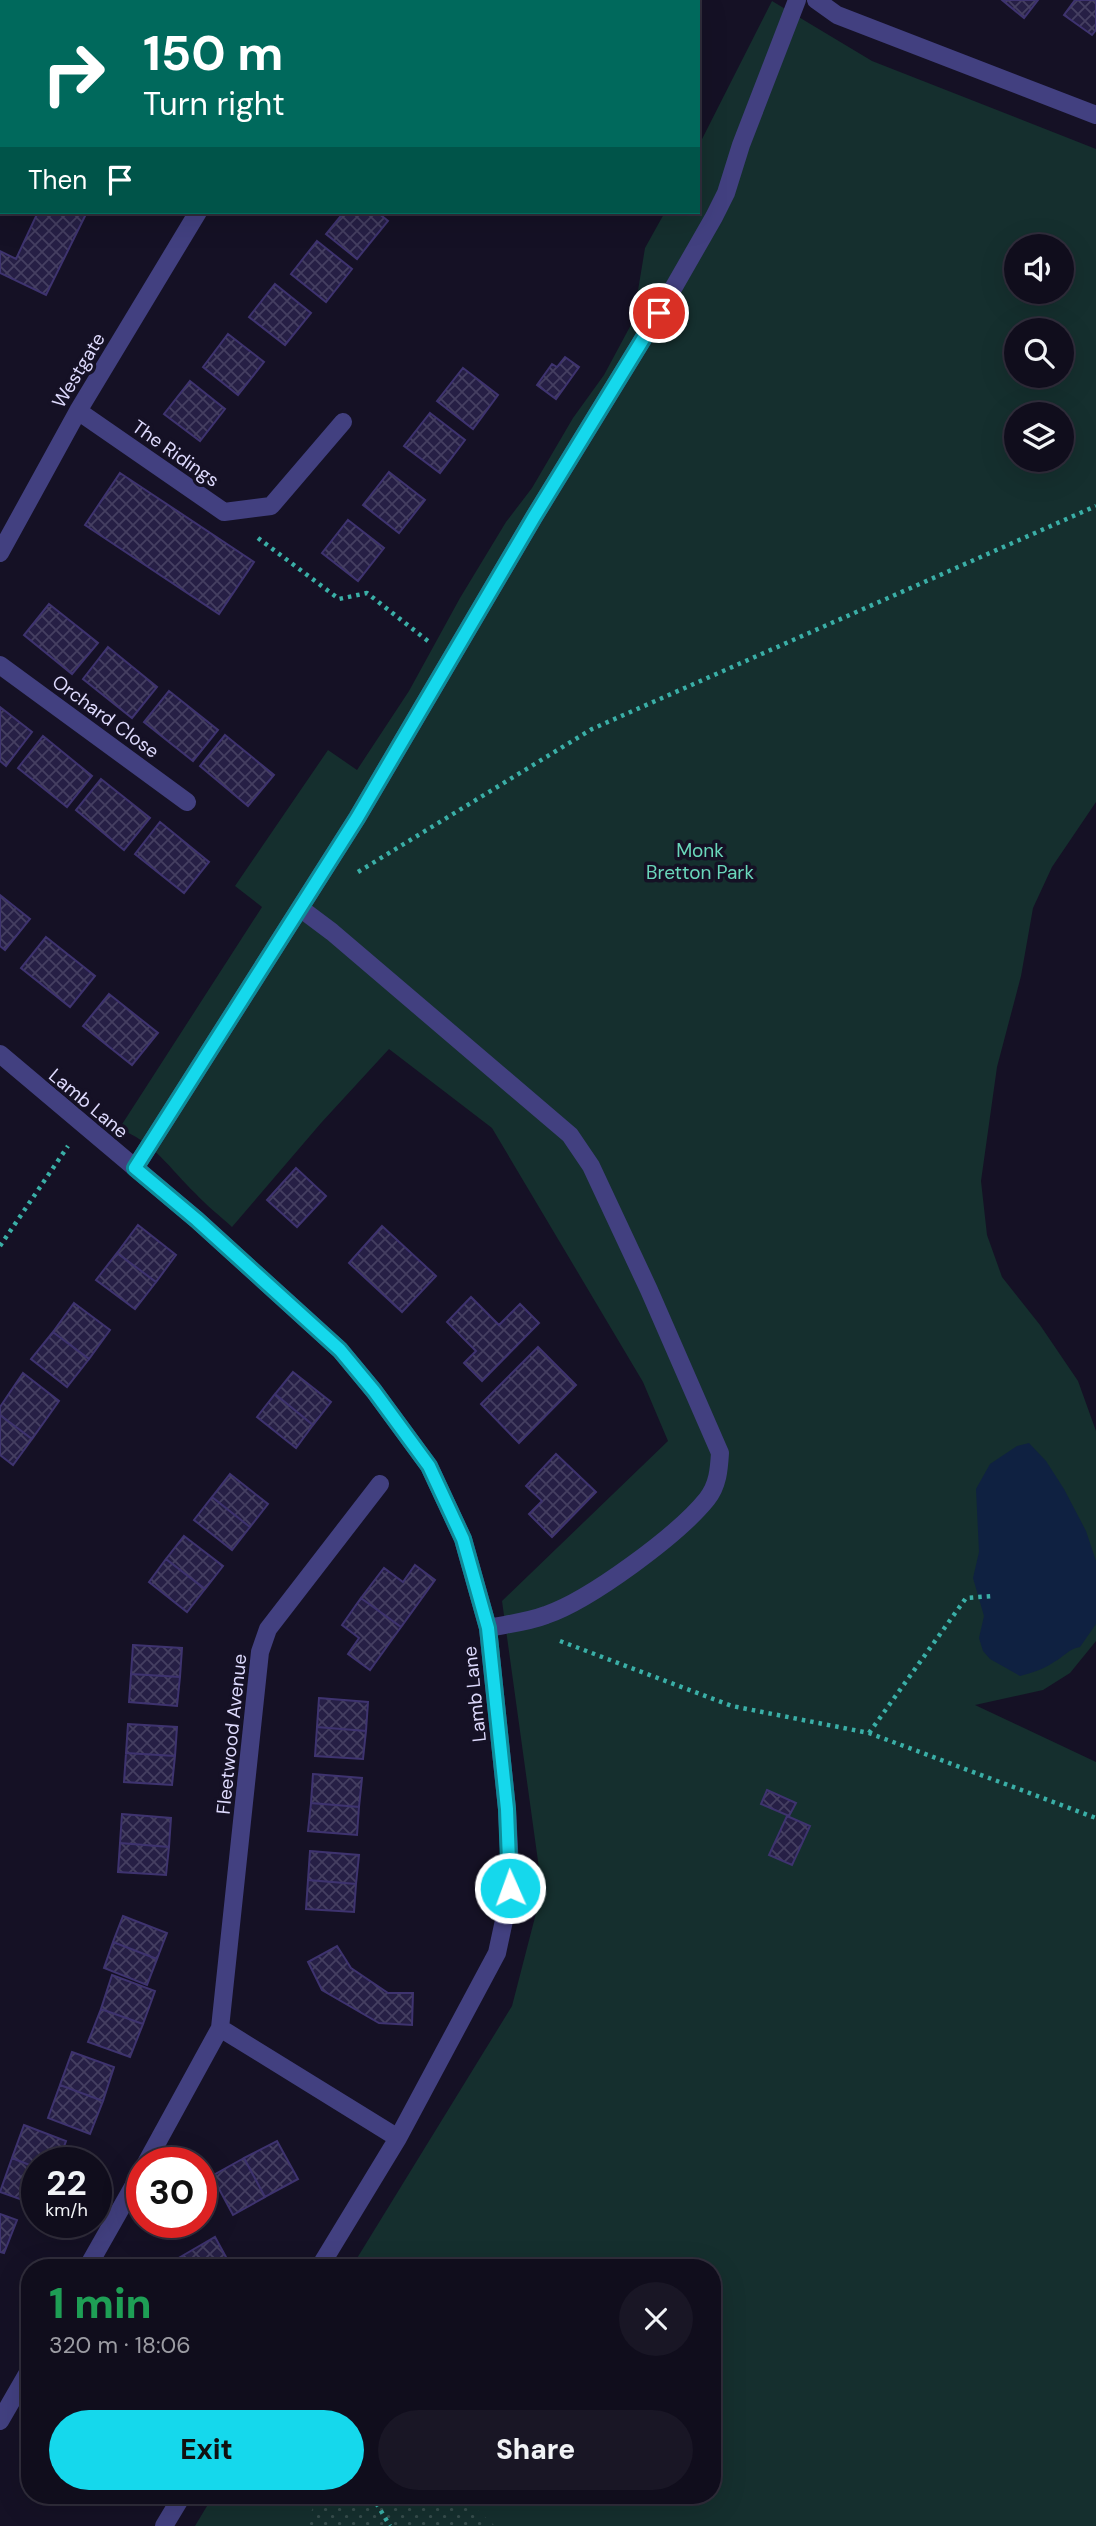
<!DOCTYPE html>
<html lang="en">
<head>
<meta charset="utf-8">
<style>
  body { margin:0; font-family:"DM Sans",sans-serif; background:#191625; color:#f1f3f6; height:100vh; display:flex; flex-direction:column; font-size:26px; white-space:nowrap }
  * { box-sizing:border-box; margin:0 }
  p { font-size:23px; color:#9c9ca3 }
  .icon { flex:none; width:38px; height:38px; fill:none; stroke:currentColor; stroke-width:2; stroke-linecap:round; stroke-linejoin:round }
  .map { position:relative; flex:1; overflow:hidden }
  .drawer { position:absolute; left:21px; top:2259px; width:700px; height:245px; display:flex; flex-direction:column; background:#100d1c; border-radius:28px; box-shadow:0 7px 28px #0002,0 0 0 2px #302d3b }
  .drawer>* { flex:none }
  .hud { position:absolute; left:0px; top:0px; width:700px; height:214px; box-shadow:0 7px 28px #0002,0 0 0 2px #302d3b; background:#00695c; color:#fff; overflow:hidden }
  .controls { position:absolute; left:1004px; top:234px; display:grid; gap:14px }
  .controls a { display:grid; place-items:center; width:70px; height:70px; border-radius:50%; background:#100d1c; box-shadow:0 7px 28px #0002,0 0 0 2px #302d3b; font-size:35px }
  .speed { position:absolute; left:21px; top:2147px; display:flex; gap:14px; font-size:35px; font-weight:700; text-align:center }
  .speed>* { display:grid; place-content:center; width:91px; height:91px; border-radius:50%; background:#100d1c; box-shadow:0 7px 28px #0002,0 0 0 2px #302d3b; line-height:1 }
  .speed small { font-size:18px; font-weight:400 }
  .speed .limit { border:10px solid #d22; background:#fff; color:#111 }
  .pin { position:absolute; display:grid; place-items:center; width:60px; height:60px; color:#fff; margin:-30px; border:4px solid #fff; border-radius:50%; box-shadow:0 2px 7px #0007 }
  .me { position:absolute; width:77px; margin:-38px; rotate:358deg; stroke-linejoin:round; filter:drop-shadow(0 0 5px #0008) }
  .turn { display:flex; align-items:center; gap:24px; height:147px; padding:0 28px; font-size:32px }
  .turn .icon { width:91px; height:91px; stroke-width:2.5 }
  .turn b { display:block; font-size:49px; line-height:60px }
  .then { display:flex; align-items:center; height:66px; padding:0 28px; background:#0003; gap:14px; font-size:26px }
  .round { display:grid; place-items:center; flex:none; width:74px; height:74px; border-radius:37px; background:#191625 }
  .overview { display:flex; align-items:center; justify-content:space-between; height:119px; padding:0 28px }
  h1 { font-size:42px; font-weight:800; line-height:52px; color:#1e9e55 }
  .primary-button { display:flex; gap:14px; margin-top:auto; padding:14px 28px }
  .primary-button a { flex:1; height:80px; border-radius:42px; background:#15d8ec; color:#111; font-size:28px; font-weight:800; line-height:80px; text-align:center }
  .primary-button a+a { background:#191625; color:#f1f3f6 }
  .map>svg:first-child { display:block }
  .green { fill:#152f2e; fill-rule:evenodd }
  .garden { fill:url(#garden-dots) }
  .water { fill:#0f2141 }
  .building { fill:url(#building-cross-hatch); stroke:#3e336f; stroke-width:2 }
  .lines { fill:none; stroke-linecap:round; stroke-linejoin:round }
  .path { stroke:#3aafa7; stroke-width:4.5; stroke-dasharray:3.5 5; stroke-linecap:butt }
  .minor { stroke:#424080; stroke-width:18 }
  .route-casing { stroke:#0e8c99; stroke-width:18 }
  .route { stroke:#15d8ec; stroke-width:12 }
  .labels { text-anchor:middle; stroke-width:7; stroke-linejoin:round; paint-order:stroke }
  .street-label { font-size:19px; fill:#ddd9fc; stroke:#151125 }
  .park-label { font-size:19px; fill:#6ad7bb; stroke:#151125 }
</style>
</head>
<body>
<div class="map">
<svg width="1096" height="2526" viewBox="0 0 1096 2526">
  <defs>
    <pattern id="garden-dots" width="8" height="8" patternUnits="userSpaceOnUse" patternTransform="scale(1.75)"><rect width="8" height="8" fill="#152f2e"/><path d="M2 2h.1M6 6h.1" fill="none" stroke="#374d4d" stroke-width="1.8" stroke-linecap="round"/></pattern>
    <pattern id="building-cross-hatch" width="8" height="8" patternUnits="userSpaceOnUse" patternTransform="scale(1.75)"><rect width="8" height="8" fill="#261f45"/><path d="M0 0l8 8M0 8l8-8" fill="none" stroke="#453f61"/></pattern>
  </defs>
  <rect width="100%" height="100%" fill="#151125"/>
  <path class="green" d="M772 1 872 61 1096 149V802L1052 867 1033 908 1021 976 997 1067 981 1181 987 1235 1002 1277 1040 1325 1078 1381 1096 1431V1641L1070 1673 1043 1690 975 1705 1096 1762V2526H195L213 2496H712V2268H351L512 2006 542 1890 502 1601 668 1441 643 1382 492 1128 389 1049 321 1123 232 1227C220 1216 206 1205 195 1193 170 1169 153 1141 119 1129L262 907 235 886 328 750 357 770 409 691 460 598 506 522 532 488 573 418 604 375 633 321 645 248 665 212H698V147ZM1017 247H1062V292H1017ZM1017 331H1062V376H1017ZM1017 415H1062V460H1017Z"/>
  <path class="garden" d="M319 2496H462L495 2526H304Z"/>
  <path class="water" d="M1029 1443 1046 1461 1064 1489 1086 1531 1096 1561V1624L1080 1647C1068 1649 1064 1657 1054 1662 1044 1669 1032 1673 1020 1676L990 1659 983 1651 979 1638 984 1616 973 1578 979 1552 976 1489 990 1464 1017 1446Z"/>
  <path class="building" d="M521 0H596L519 2Z
    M1002 0H1038L1024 18Z
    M1075 0H1096V30L1092 35 1064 15Z
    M38 212H87L46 295 0 273V251L16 259Z
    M344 212H377L388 221 357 259 326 234Z
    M317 241 352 269 326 302 291 274Z
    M275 284 311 313 285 345 249 317Z
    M228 334 264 362 238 395 203 367Z
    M565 357 579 367 556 399 537 385 552 364 557 367Z
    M463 368 498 395 473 429 437 401Z
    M190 381 225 409 200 441 164 414Z
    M430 413 465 440 440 473 404 446Z
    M389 472 425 500 399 533 363 505Z
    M120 473 254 562 219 614 85 525Z
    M348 520 384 548 358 581 322 553Z
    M49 604 98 643 72 674 24 635Z
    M108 647 157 687 132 718 83 679Z
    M169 691 218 730 193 761 144 722Z
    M0 707 32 732 6 766 0 761Z
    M225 735 274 775 248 806 200 766Z
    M43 736 92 776 67 807 18 768Z
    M101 779 150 818 124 850 76 810Z
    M160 822 209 862 184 893 135 854Z
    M0 895 30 919 5 950 0 946Z
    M46 937 95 976 70 1007 21 968Z
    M109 994 158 1033 132 1065 83 1026Z
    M296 1168 326 1196 297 1227 267 1200Z
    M138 1225 176 1255 156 1282 117 1253Z
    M382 1226 436 1276 402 1312 349 1263Z
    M117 1253 156 1282 135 1309 96 1280Z
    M471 1297 499 1325 520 1304 539 1323 482 1381 464 1363 476 1351 447 1322Z
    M74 1303 110 1330 89 1359 53 1332Z
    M53 1332 89 1359 67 1387 31 1359Z
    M538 1347 576 1385 519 1443 481 1404Z
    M293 1372 331 1402 313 1425 275 1394Z
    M23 1373 59 1401 32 1439 0 1415V1407Z
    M275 1394 313 1425 296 1448 257 1417Z
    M0 1415 32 1439 13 1465 0 1455Z
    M556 1454 596 1492 552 1537 529 1514 542 1501 526 1486Z
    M230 1474 268 1504 250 1527 212 1497Z
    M212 1497 250 1527 232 1550 194 1520Z
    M184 1536 223 1566 205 1589 166 1559Z
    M166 1559 205 1589 187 1612 149 1582Z
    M415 1565 435 1580 401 1627 361 1598 384 1568 403 1582Z
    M361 1598 401 1627 370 1670 348 1654 359 1638 342 1625Z
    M133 1645 182 1648 180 1677 131 1674Z
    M131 1674 180 1677 177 1706 129 1702Z
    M319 1698 368 1702 366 1731 317 1727Z
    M128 1724 177 1727 175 1756 126 1753Z
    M317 1727 366 1731 363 1759 315 1756Z
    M126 1753 175 1756 172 1785 124 1782Z
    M313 1774 362 1778 359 1807 311 1803Z
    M767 1790 796 1803 789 1816 761 1804Z
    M311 1803 359 1807 357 1835 308 1831Z
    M122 1814 171 1818 169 1847 120 1843Z
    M787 1816 810 1826 792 1865 769 1855Z
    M120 1843 169 1847 166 1875 118 1872Z
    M310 1851 359 1855 356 1884 308 1880Z
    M308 1880 356 1884 354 1912 306 1909Z
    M123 1916 167 1933 157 1959 113 1942Z
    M113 1942 157 1959 147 1985 104 1968Z
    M337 1946 351 1968 388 1993H413L412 2025 379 2023 322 1990 308 1962Z
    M112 1975 155 1991 143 2024 101 2009Z
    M101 2009 143 2024 130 2057 88 2042Z
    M72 2052 114 2067 103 2101 60 2085Z
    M60 2085 103 2101 90 2134 48 2118Z
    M24 2125 66 2141 58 2163H37V2168L12 2158Z
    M277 2141 298 2179 265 2197 244 2158Z
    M12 2158 37 2168V2205L0 2192Z
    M244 2158 265 2197 233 2215 212 2176Z
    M0 2214 17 2220 4 2253 0 2252Z
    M215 2237 232 2268H189L182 2256Z
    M182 2256 189 2268H161Z"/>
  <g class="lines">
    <path class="path" d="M258 538 339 599 367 593 428 641
      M358 872 592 729 1096 506
      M0 1246 68 1146
      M560 1641 732 1706 869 1733 1096 1818
      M869 1733 966 1598 992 1596
      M372 2496 390 2526"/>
    <path class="minor" d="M816 0 837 15 1096 115
      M362 2 364 0
      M78 411 224 512 271 506 343 422
      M0 553 78 411 198 212
      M0 665 187 802
      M300 908 332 932 570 1135 591 1166 649 1290 720 1453C719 1469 718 1485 707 1499 678 1535 590 1600 546 1615 528 1622 507 1624 488 1628
      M0 1054 197 1220 340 1350 374 1391 429 1466 463 1539 488 1628 507 1809 511 1888 497 1953 398 2138 319 2268
      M135 1168 357 818 534 517 659 313 714 217 726 193 741 145 797 0
      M220 2028 398 2138
      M146 2163 220 2028 260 1652 268 1629 380 1484
      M87 2268 142 2171
      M0 2421 30 2369
      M164 2526 182 2496"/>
  </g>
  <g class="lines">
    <defs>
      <path id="route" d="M510 1888 507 1809 488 1628 463 1539 429 1466 374 1391 340 1350 197 1220 135 1168 357 818 534 517 659 313"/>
    </defs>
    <use href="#route" class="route-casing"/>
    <use href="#route" class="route"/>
  </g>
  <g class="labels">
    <g class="street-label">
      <text transform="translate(78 370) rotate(-59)" y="7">Westgate</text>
      <text transform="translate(176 453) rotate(35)" y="7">The Ridings</text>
      <text transform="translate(106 716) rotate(36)" y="7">Orchard Close</text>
      <text transform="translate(89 1103) rotate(40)" y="7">Lamb Lane</text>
      <text transform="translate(474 1694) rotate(-96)" y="7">Lamb Lane</text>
      <text transform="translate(231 1734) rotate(-84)" y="7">Fleetwood Avenue</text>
    </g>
    <g class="park-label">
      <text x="700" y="857">Monk<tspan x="700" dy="22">Bretton Park</tspan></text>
    </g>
  </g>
</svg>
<div class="controls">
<a><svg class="icon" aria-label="sound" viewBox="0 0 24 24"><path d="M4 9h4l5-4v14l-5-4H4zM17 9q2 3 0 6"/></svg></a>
<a><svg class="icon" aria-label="search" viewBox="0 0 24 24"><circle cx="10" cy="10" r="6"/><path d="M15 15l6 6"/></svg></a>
<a><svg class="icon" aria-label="layers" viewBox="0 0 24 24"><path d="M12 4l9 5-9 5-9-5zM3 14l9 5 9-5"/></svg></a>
</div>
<div class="speed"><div>22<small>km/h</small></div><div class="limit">30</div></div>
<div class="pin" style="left:659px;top:313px;background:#d93025"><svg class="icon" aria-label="arrive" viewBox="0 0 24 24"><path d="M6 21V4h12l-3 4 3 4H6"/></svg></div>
<svg class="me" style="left:510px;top:1888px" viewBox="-20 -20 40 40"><circle r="17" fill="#15d8ec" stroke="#fff" stroke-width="3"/><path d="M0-11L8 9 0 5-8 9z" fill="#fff"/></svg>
<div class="hud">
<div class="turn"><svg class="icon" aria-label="right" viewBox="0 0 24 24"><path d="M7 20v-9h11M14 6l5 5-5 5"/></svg><div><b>150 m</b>Turn right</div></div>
<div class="then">Then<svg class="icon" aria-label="arrive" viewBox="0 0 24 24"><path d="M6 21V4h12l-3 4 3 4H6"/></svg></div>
</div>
<section class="drawer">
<div class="overview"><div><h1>1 min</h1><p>320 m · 18:06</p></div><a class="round"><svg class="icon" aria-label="close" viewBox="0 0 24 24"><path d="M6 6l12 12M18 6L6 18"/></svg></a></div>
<div class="primary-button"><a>Exit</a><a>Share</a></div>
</section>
</div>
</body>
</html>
